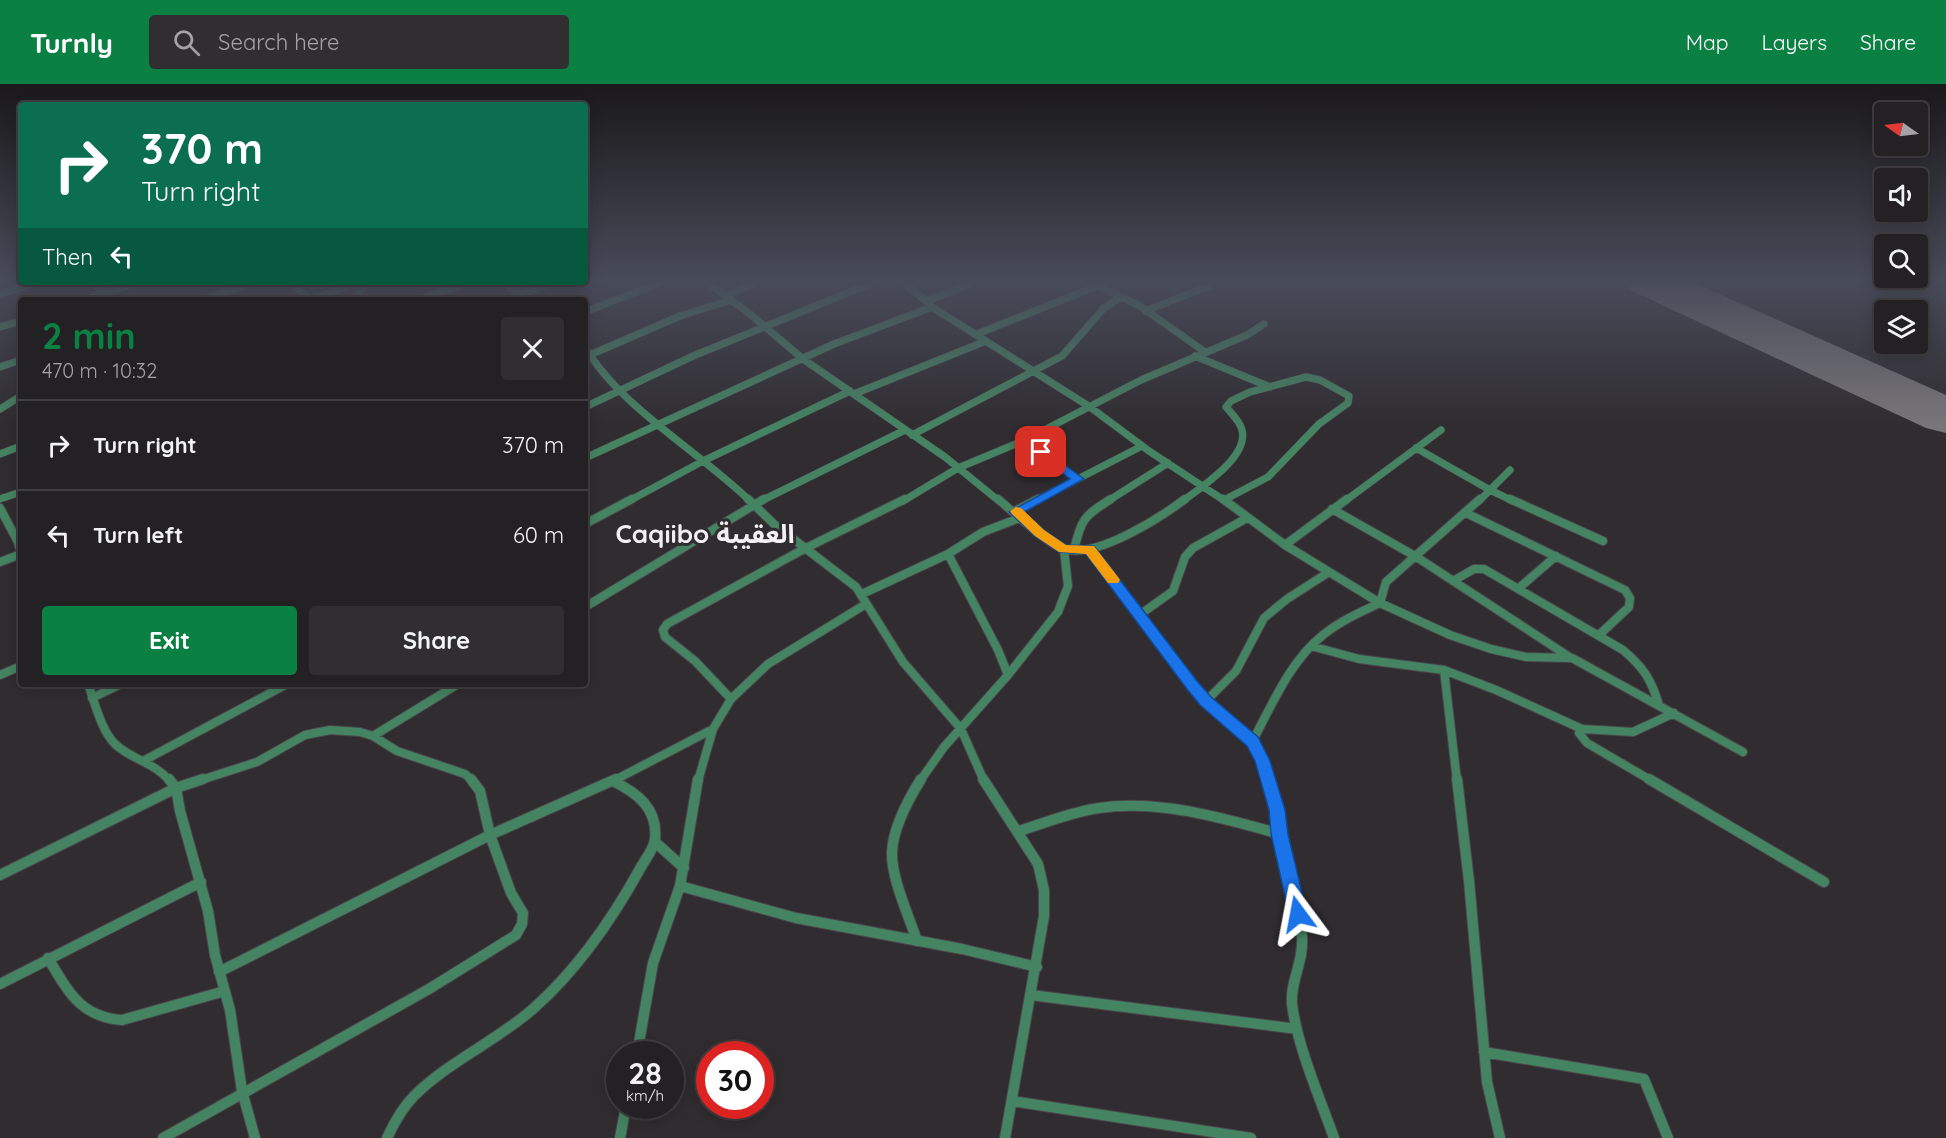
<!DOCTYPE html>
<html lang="en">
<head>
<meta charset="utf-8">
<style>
  body { margin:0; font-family:Quicksand,"Noto Sans Arabic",sans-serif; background:#302e31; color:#f1f3f6; height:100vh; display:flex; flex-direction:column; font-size:22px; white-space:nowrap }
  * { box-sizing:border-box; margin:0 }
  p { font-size:20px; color:#a3a3a6 }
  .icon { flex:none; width:33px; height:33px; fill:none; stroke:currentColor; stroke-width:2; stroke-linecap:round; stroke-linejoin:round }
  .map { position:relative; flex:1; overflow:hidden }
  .panel { position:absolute; left:18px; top:213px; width:570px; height:390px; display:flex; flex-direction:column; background:#242124; border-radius:6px; box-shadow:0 3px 15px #0003,0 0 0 2px #413e41 }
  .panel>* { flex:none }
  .top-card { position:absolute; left:18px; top:18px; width:570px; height:183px; border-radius:6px; box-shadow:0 3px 15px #0003,0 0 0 2px #413e41; background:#0b6e4f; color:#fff; overflow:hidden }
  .needle { width:39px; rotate:284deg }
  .tools { position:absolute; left:1874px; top:18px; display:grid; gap:12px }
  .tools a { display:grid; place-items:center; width:54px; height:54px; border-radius:6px; background:#242124; box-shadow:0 3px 15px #0003,0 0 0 2px #413e41; font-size:30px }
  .speed { position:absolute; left:606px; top:957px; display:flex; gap:12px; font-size:30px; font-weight:700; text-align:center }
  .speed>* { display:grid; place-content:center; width:78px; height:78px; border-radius:50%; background:#242124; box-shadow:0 3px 15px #0003,0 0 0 2px #413e41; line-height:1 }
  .speed small { font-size:15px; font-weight:400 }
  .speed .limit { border:9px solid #d22; background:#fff; color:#111 }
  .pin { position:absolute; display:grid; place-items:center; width:51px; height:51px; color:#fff; margin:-26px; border-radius:12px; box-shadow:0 3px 9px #0006 }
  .me { position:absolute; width:66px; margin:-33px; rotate:347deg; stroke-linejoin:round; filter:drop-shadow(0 0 4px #0008) }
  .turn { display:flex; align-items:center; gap:21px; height:126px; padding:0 24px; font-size:27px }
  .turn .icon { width:78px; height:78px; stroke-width:2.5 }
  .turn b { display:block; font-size:42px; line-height:51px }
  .then { display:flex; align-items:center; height:57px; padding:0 24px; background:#0003; gap:12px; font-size:22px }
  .round { display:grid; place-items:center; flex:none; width:63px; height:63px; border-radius:6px; background:#302e31 }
  .head { display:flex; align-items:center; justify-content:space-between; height:102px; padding:0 24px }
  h1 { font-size:36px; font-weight:700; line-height:45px; color:#0b8043 }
  .primary-button { display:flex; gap:12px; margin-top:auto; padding:12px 24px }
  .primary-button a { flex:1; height:69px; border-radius:6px; background:#0b8043; color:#fff; font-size:24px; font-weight:700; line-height:69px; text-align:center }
  .primary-button a+a { background:#302e31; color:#f1f3f6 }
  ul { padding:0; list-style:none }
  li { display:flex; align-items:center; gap:18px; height:90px; padding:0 24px; border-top:2px solid #413e41 }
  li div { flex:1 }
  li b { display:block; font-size:22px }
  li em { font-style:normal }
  header { display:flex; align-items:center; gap:36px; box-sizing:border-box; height:84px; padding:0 30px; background:#0b8043; color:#fff }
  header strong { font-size:28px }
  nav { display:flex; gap:33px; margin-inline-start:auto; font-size:21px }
  .search { width:420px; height:54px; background:#302e31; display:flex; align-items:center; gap:15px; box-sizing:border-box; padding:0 21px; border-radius:6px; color:#a3a3a6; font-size:22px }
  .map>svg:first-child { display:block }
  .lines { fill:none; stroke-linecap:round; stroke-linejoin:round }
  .runway { fill:#797679; fill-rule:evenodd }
  .minor-far2-casing { stroke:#4b474b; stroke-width:8 }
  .minor-far1-casing { stroke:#4b474b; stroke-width:10 }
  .minor-casing { stroke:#4b474b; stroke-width:12 }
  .minor-far2 { stroke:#458463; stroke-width:7 }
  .minor-far1 { stroke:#458463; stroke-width:8 }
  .minor { stroke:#458463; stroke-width:10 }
  .route { fill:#1a73e8; stroke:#114b97; stroke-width:1.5 }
  .slow { fill:#f59e0b }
  .labels { text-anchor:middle; stroke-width:6; stroke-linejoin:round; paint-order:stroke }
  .district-label { font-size:26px; font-weight:bold; fill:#f3f0f3; stroke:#302c30 }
</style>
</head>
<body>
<header>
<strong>Turnly</strong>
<div class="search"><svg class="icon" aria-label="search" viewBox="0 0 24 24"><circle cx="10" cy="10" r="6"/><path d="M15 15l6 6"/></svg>Search here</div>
<nav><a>Map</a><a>Layers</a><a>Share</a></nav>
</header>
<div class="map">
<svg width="1946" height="1054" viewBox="0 0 1946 1054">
  <rect width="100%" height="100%" fill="#302c30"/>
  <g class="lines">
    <path class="runway" d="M1623 196H1688L1946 311V349L1926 344 1630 206Z"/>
    <defs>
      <path id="minor-far2" d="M704 196 750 230 803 275 945 373 999 417
        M900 196 930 220
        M1087 196 1140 222 1205 268
        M93 198 110 216
        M292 198 310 216
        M503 198 527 216
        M0 210 39 198
        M725 211 765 196
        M84 216 139 198
        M202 216 254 198
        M309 216 360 198
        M357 216 364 198
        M418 216 469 198
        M506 216 555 198
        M927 217 981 196
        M1145 227 1209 202
        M585 228 666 196
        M0 243 21 237
        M977 250 1112 196
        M585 263C620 323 700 368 750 417
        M1195 272 1270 303
        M585 273 680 232 731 216
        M0 283 21 276
        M854 310 986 257
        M585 323 693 272 879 196
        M0 325 21 312
        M912 351 1062 272 1104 224 1121 213
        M1025 356 1078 395
        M1416 364 1490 406 1513 417
        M0 370 21 362
        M585 374 834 260 932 223 1090 323 1149 367 1225 417
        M0 415 21 408
        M629 417 703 377 850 307
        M761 417 905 346
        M903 417 958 384 1025 356 1141 296 1247 251 1264 240
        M1035 417 1142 362
        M1108 417 1168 379
        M1183 417C1201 403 1249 373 1242 346 1240 337 1232 330 1226 323L1231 317 1250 308 1306 293 1320 296 1349 312 1348 319 1319 340 1268 393 1224 416
        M1345 417 1441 346
        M1479 417 1510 386"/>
      <path id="minor-far1" d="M748 415 775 441 856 503 903 578 961 645 984 697
        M998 415C1011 426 1049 461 1064 465 1096 475 1160 434 1185 415
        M1223 415 1285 461 1380 519 1450 551 1491 565 1526 573 1572 574 1743 668
        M1510 415 1603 457
        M0 424 18 458 21 469
        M1332 425 1415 472 1571 574
        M1015 427 1038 415
        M1466 429 1625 506 1630 514 1629 523 1599 551
        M585 440 632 415
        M1285 461 1347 415
        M1090 465C1124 510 1156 559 1193 602 1224 638 1256 645 1269 697
        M1074 466C1081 435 1084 432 1111 415
        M948 470 998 566 1008 591
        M0 478 21 470
        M1453 497 1474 485H1484L1623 566C1644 584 1651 595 1659 621
        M1519 504 1556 472
        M862 510 948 470 983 448 1022 433
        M585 523 764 415
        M1138 532 1173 507 1185 473 1193 464 1247 434
        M1311 562 1359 575 1444 586 1496 606 1582 645
        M1444 586 1457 697
        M0 591 21 582
        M88 600C95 619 101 646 115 660 132 676 154 678 170 697
        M92 614 121 600
        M731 615 768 580 866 520
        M1206 617 1236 587 1264 534 1287 515 1329 488
        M373 652 458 600
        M1252 658C1272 621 1290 577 1323 551 1340 537 1361 528 1380 519L1386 498 1480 415
        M145 676 287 600
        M198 697 257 678 305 651 330 646 360 648 373 652 397 667 465 690 473 697
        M613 697 713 645
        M698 697 713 645 731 615 695 577 665 553 663 546 667 540 804 465 905 415
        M920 697 944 663 1008 591 1058 528 1068 502 1064 465
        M1652 697 1587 659 1579 649 1582 645 1633 648 1674 629"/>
      <path id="minor" d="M169 695 176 704 180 727 208 827 215 871 230 926 242 1007 255 1054
        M983 695 1038 780 1044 806V832L1005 1054
        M1269 695 1302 852C1304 878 1290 897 1292 920 1297 962 1320 1014 1334 1054
        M1457 695 1469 797 1487 998 1500 1054
        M1649 695 1824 798
        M1019 747C1045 739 1071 728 1099 724 1158 715 1223 734 1280 750
        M655 758 684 784
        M0 791 176 704 203 695
        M680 802 796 834 962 865 1037 883
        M917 857C909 832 891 794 892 768 893 744 908 716 921 695
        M48 874C68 907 80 933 122 936L225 907
        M219 888 490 751 616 695
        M0 900 201 798
        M1031 911 1297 945
        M1484 968 1644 995 1668 1054
        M637 970 653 879 680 802 698 695
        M1012 1017 1251 1054
        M163 1054 429 905 516 851 522 840 523 829 511 809 490 751 480 707 471 695
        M387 1054C394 1039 402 1024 414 1012 449 977 497 957 534 924 578 885 613 834 641 783 646 774 654 765 655 755 658 724 637 709 613 697
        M620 1054 626 1022"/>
    </defs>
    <use href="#minor-far2" class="minor-far2-casing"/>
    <use href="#minor-far1" class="minor-far1-casing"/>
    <use href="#minor" class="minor-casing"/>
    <use href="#minor-far2" class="minor-far2"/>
    <use href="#minor-far1" class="minor-far1"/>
    <use href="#minor" class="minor"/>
  </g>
  <linearGradient id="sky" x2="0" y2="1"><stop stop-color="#1a181a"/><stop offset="0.57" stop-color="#484b59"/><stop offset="1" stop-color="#484b59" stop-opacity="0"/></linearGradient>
  <rect width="1946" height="344" fill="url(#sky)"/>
  <path class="route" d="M1041 364 1084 395 1024 428 1044 446 1066 461 1094 462 1197 597 1211 613 1258 653 1270 677 1285 726 1288 750 1307 830 1304 835 1298 838 1292 835 1289 830 1271 750 1269 726 1255 677 1247 662 1200 621 1187 605 1086 470 1059 468 1035 452 1009 428 1070 395 1037 370 1035 368Z"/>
  <path class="slow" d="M1016 423 1021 424 1044 446 1066 461 1094 462 1118 493 1120 496 1118 499H1108L1086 470 1059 468 1035 452 1012 430 1010 427Z"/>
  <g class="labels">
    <g class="district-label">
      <text x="705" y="459">Caqiibo العقيبة</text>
    </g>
  </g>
</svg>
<div class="tools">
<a><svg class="needle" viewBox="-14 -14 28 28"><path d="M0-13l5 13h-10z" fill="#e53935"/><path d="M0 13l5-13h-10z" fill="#a3a3a6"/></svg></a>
<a><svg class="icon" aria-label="sound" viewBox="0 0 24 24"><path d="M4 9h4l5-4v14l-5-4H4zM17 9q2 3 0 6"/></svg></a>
<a><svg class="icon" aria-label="search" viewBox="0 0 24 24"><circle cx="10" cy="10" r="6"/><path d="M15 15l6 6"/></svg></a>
<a><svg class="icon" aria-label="layers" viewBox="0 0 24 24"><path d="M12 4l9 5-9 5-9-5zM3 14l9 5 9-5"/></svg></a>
</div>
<div class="speed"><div>28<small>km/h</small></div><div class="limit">30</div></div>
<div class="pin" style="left:1041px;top:368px;background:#d93025"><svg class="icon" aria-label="arrive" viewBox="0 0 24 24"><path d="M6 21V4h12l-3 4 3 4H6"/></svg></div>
<svg class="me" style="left:1298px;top:830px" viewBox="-20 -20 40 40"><path d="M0-17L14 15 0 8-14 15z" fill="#1a73e8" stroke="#fff" stroke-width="4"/></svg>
<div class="top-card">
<div class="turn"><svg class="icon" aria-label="right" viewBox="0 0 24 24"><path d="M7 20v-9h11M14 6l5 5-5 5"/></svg><div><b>370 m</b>Turn right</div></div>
<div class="then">Then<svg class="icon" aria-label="left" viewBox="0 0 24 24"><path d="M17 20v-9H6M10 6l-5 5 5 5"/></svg></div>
</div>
<section class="panel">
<div class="head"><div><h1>2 min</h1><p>470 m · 10:32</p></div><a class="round"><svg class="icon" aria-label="close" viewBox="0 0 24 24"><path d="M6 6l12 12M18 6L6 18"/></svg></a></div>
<ul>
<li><svg class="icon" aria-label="right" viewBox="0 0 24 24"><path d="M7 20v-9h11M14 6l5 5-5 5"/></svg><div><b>Turn right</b></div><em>370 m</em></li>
<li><svg class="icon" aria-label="left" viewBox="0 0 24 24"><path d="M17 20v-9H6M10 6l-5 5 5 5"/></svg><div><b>Turn left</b></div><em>60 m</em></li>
</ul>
<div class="primary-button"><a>Exit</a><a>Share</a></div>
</section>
</div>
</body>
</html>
